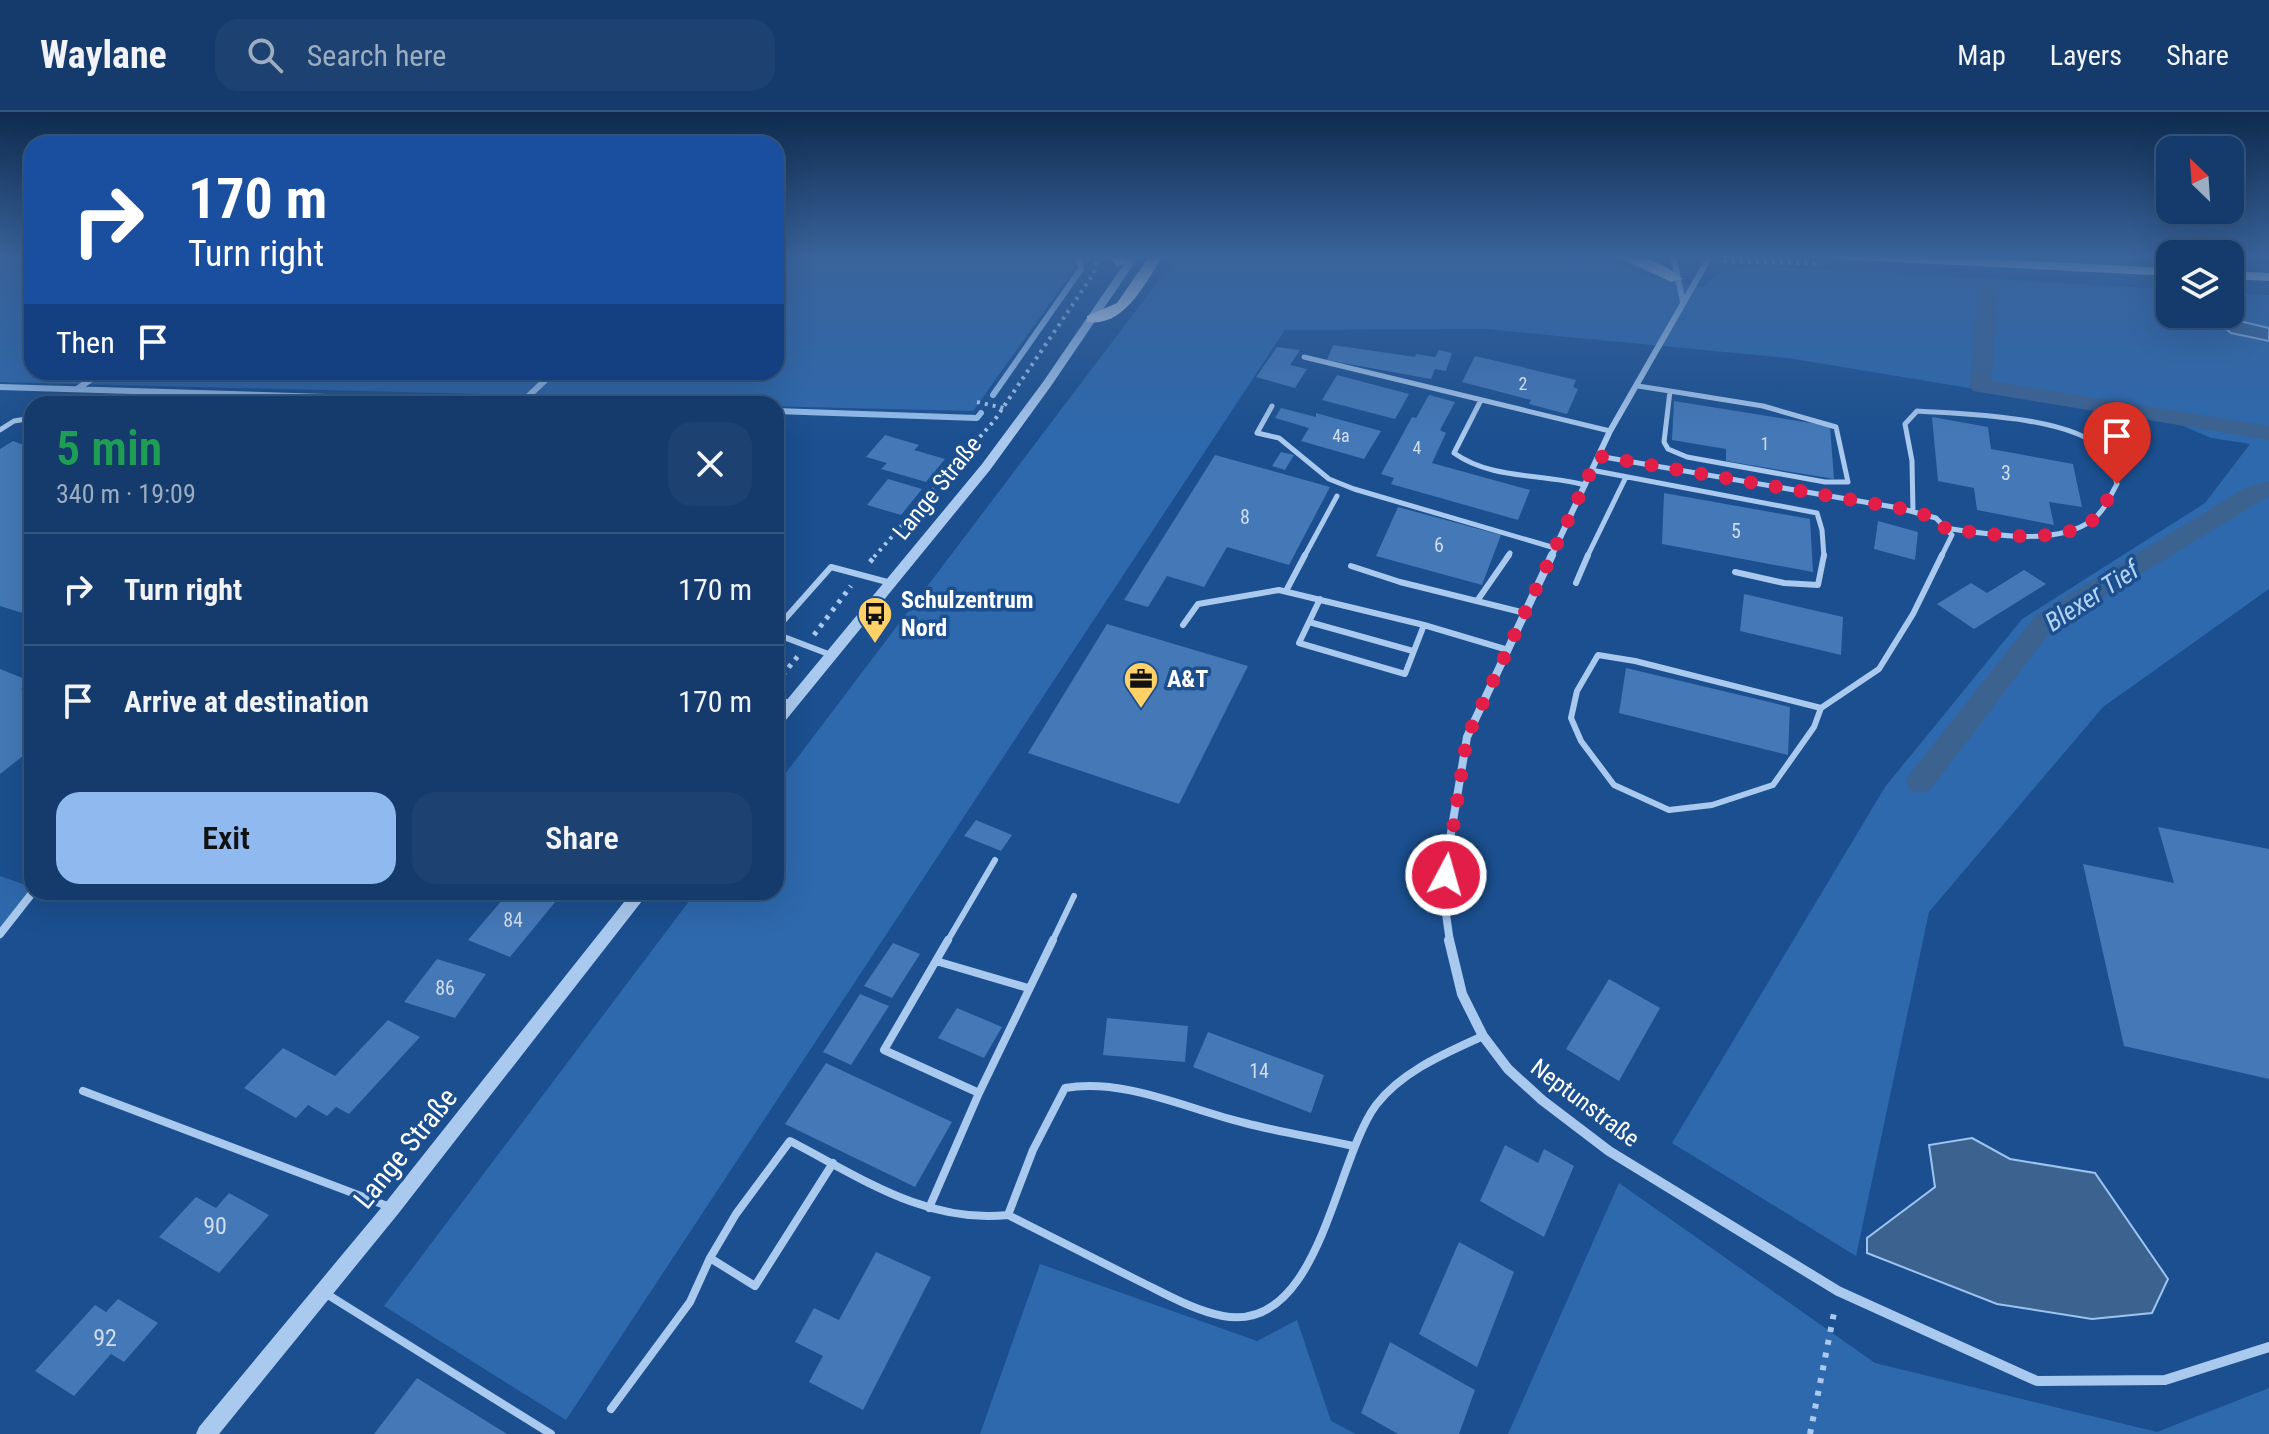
<!DOCTYPE html>
<html lang="en">
<head>
<meta charset="utf-8">
<style>
  body { margin:0; font-family:"Roboto Condensed",sans-serif; background:#1d4271; color:#f1f3f6; height:100vh; display:flex; flex-direction:column; font-size:30px; white-space:nowrap }
  * { box-sizing:border-box; margin:0 }
  p { font-size:26px; color:#9dadc1 }
  .icon { flex:none; width:44px; height:44px; fill:none; stroke:currentColor; stroke-width:2; stroke-linecap:round; stroke-linejoin:round }
  .map { position:relative; flex:1; overflow:hidden }
  .panel { position:absolute; left:24px; top:284px; width:760px; height:504px; display:flex; flex-direction:column; background:#143b6b; border-radius:24px; box-shadow:0 8px 32px #0002,0 0 0 2px #33557e }
  .panel>* { flex:none }
  .banner { position:absolute; left:24px; top:24px; width:760px; height:244px; border-radius:24px; box-shadow:0 8px 32px #0002,0 0 0 2px #33557e; background:#1a4fa0; color:#fff; overflow:hidden }
  .needle { width:52px; rotate:335deg }
  .controls { position:absolute; left:2156px; top:24px; display:grid; gap:16px }
  .controls a { display:grid; place-items:center; width:88px; height:88px; border-radius:16px; background:#143b6b; box-shadow:0 8px 32px #0002,0 0 0 2px #33557e; font-size:40px }
  .pin { position:absolute; display:grid; place-items:center; width:68px; height:68px; color:#fff; margin:-82px -34px; border-radius:50% 50% 50% 0; rotate:-45deg; box-shadow:0 0 8px #0007 }
  .pin .icon { rotate:45deg }
  .me { position:absolute; width:88px; margin:-44px; rotate:6deg; stroke-linejoin:round; filter:drop-shadow(0 0 6px #0008) }
  .turn { display:flex; align-items:center; gap:28px; height:168px; padding:0 32px; font-size:36px }
  .turn .icon { width:104px; height:104px; stroke-width:2.5 }
  .turn b { display:block; font-size:56px; line-height:68px }
  .then { display:flex; align-items:center; height:76px; padding:0 32px; background:#0003; gap:16px; font-size:30px }
  .round { display:grid; place-items:center; flex:none; width:84px; height:84px; border-radius:24px; background:#1d4271 }
  .overview { display:flex; align-items:center; justify-content:space-between; height:136px; padding:0 32px }
  h1 { font-size:48px; font-weight:600; line-height:60px; color:#1e9e55 }
  .primary-button { display:flex; gap:16px; margin-top:auto; padding:16px 32px }
  .primary-button a { flex:1; height:92px; border-radius:24px; background:#90b9f0; color:#111; font-size:32px; font-weight:600; line-height:92px; text-align:center }
  .primary-button a+a { background:#1d4271; color:#f1f3f6 }
  ul { padding:0; list-style:none }
  li { display:flex; align-items:center; gap:24px; height:112px; padding:0 32px; border-top:2px solid #33557e }
  li div { flex:1 }
  li b { display:block; font-size:30px }
  li em { font-style:normal }
  header { display:flex; align-items:center; gap:48px; box-sizing:border-box; height:112px; padding:0 40px; background:#143b6b; border-bottom:2px solid #33557e }
  header strong { font-size:38px }
  nav { display:flex; gap:44px; margin-inline-start:auto; font-size:28px }
  .search { width:560px; height:72px; background:#1d4271; display:flex; align-items:center; gap:20px; box-sizing:border-box; padding:0 28px; border-radius:24px; color:#9dadc1; font-size:30px }
  .map>svg:first-child { display:block }
  .green { fill:#2e69ad }
  .water { fill:#3c6290; stroke:#9cc4f0; stroke-width:2 }
  .lines { fill:none; stroke-linecap:round; stroke-linejoin:round }
  .stream { stroke:#9cc4f0; stroke-width:6 }
  .canal { fill:#3c6290; fill-rule:evenodd }
  .building { fill:#4478b7 }
  .path-far2 { stroke:#a9c9ee; stroke-width:4; stroke-dasharray:3 5; stroke-linecap:butt }
  .path-far1 { stroke:#a9c9ee; stroke-width:5; stroke-dasharray:4 6; stroke-linecap:butt }
  .path { stroke:#a9c9ee; stroke-width:6; stroke-dasharray:5 8; stroke-linecap:butt }
  .service-far2 { stroke:#a9c9ee; stroke-width:5 }
  .service-far1 { stroke:#a9c9ee; stroke-width:6 }
  .service { stroke:#a9c9ee; stroke-width:8 }
  .minor-far2 { stroke:#a9c9ee; stroke-width:6 }
  .minor-far1 { stroke:#a9c9ee; stroke-width:8 }
  .minor { stroke:#a9c9ee; stroke-width:10 }
  .tertiary { fill:#a9c9ee; fill-rule:evenodd }
  .primary { fill:#f0f6ff; fill-rule:evenodd }
  .route { stroke:#e11d48; stroke-width:14; stroke-dasharray:0 25.2 }
  .labels { text-anchor:middle; stroke-width:7; stroke-linejoin:round; paint-order:stroke }
  .far-number-label { font-size:18px; fill:#d0dded }
  .number-label { font-size:20px; fill:#d0dded }
  .street-label { font-size:24px; fill:#fff; stroke:#1b4f8f }
  .poi-label { font-size:24px; font-weight:bold; fill:#fff; stroke:#1b4f8f; text-anchor:start }
  .near-number-label { font-size:24px; fill:#d0dded }
  .water-label { font-size:26px; font-style:italic; fill:#b5d3f5; stroke:#1b4f8f }
  .near-street-label { font-size:28px; fill:#fff; stroke:#1b4f8f }
</style>
</head>
<body>
<header>
<strong>Waylane</strong>
<div class="search"><svg class="icon" aria-label="search" viewBox="0 0 24 24"><circle cx="10" cy="10" r="6"/><path d="M15 15l6 6"/></svg>Search here</div>
<nav><a>Map</a><a>Layers</a><a>Share</a></nav>
</header>
<div class="map">
<svg width="2269" height="1322" viewBox="0 0 2269 1322">
  <rect width="100%" height="100%" fill="#1b4f8f"/>
  <path class="green" d="M0 143H32V260H776V143H1069L1075 156 973 299 682 292 521 283 0 270Z
    M1178 143H1503L1617 151 1649 165 1703 175 1720 160 1761 154 2170 177V202H2230V181L2269 183V216L2235 208 2231 221 2269 229V477L2103 595 1929 800 1856 1144 1672 1031 1885 675 2022 507 2205 391 2250 332 2211 326 2174 310 1788 246 1486 217 1285 218 566 1308 384 1194 696 780H776V674Z
    M0 764 31 775 0 829Z
    M1619 1071 1875 1251 2157 1320 2269 1276V1322H1508Z
    M1040 1152 1257 1229 1297 1208 1331 1309 1356 1322H980Z"/>
  <path class="water" d="M2235 208 2269 216V229L2231 221 2219 211Z
    M1972 1026 2010 1047 2095 1061 2168 1167 2152 1201 2092 1207 1997 1192 1867 1141V1126L1935 1075 1929 1033Z"/>
  <g class="lines">
    <path class="stream" d="M0 275 561 292
      M77 277 102 260
      M993 283 1081 157 1078 143
      M521 291 554 260
      M776 299 977 306 981 301"/>
    <path class="canal" d="M1987 168 1997 174 1992 269 2269 314V328L1973 279 1970 274 1977 174Z
      M2269 369V384L2054 515 1930 678 1920 681 1910 678 1906 670 1910 662 2036 503 2245 376Z"/>
  </g>
  <path class="building" d="M1333 233 1415 245 1416 242 1435 245 1439 238 1452 241 1446 259 1435 257 1431 267 1327 248Z
    M1277 235 1300 238 1290 253 1307 257 1295 276 1256 265Z
    M1475 244 1576 268 1573 275 1578 277 1567 302 1529 292 1531 288 1462 270Z
    M1337 263 1409 282 1395 307 1322 288Z
    M1429 283 1455 290 1440 318 1446 321 1432 351 1530 378 1518 408 1391 372 1394 366 1381 362 1412 305 1416 306Z
    M1674 289 1830 314 1834 367 1726 349V337L1672 328Z
    M1281 296 1316 305V301L1381 319 1364 347 1301 329 1309 316 1275 306Z
    M1932 305 1988 315 1991 337 2073 352 2082 395 2049 390 2054 413 1977 398 1974 376 1938 369Z
    M885 323 919 333 914 338 945 347 926 370 881 357 887 351 866 345Z
    M13 329 32 336V504L0 494V337Z
    M1281 340 1294 343 1285 358 1272 354Z
    M1215 343 1330 375 1289 453 1227 435 1204 475 1167 464 1148 495 1124 488Z
    M888 367 922 377 901 403 867 393Z
    M1664 381 1810 407 1813 460 1662 432Z
    M1398 395 1501 423 1482 473 1376 444Z
    M1878 409 1918 420 1915 448 1874 437Z
    M2024 458 2046 472 1974 517 1937 492 1971 471 1987 481Z
    M1744 482 1843 505 1841 543 1740 519Z
    M1107 512 1248 554 1179 692 1028 641Z
    M1626 556 1790 595 1788 643 1619 601Z
    M0 557 30 569 21 577 32 581V637L0 662Z
    M976 708 1012 723 1001 739 964 724Z
    M2158 715 2269 737V967L2124 934 2083 752 2174 771Z
    M509 780H534L556 789 510 845 468 828Z
    M893 831 920 842 892 886 864 874Z
    M437 847 486 862 455 906 404 890Z
    M1609 867 1660 896 1619 969 1566 937Z
    M860 882 889 894 851 953 823 940Z
    M957 896 1002 915 984 946 938 926Z
    M1107 906 1188 914 1185 950 1103 943Z
    M388 908 420 925 349 1002 336 995 327 1004 308 993 296 1006 244 976 283 936 335 964Z
    M1208 920 1324 963 1311 1001 1193 955Z
    M826 951 952 1010 915 1075 785 1012Z
    M1505 1033 1538 1051 1544 1037 1574 1054 1544 1125 1480 1089Z
    M229 1081 269 1103 219 1161 159 1125 196 1085 216 1096Z
    M1459 1130 1514 1160 1477 1255 1419 1222Z
    M876 1140 931 1165 863 1298 809 1270 823 1244 795 1230 814 1196 839 1208Z
    M118 1187 158 1211 124 1250 111 1242 74 1284 35 1259 95 1193 106 1200Z
    M1390 1230 1475 1278 1459 1322H1398L1361 1301Z
    M417 1266 507 1322H374Z"/>
  <g class="lines">
    <path class="path-far2" d="M1575 143 1604 146
      M1724 149 1821 152
      M977 290 1004 296
      M874 445 994 309 1094 161 1096 150"/>
    <path class="path-far1" d="M870 450 876 443
      M814 523 851 474
      M776 571 798 544"/>
    <path class="path" d="M1810 1322 1835 1196"/>
    <path class="service-far2" d="M1304 245 1610 319
      M1638 274 1670 279
      M1670 279 1763 294 1836 315 1848 370H1825L1687 345 1668 337 1664 330Z
      M1481 288 1454 341C1492 368 1541 361 1585 373
      M1272 294 1257 321 1279 326 1329 367 1354 377 1555 436
      M0 318 14 309 32 306
      M1598 344 1899 396 1936 406 1952 423 1941 445
      M1591 358 1817 401 1822 418 1824 445
      M1913 400 1912 349 1905 312 1917 299C1963 302 2071 304 2103 338 2112 346 2114 361 2117 372 2110 384 2104 400 2092 408 2057 435 1986 422 1945 416
      M1304 445 1337 384
      M1507 445 1510 441
      M1587 445 1626 365"/>
    <path class="service-far1" d="M1351 454 1400 470 1525 501
      M1735 460 1784 471 1818 473 1824 443
      M1576 471 1588 443
      M1286 479 1305 443
      M1320 487 1299 531 1405 562 1424 513
      M1477 489 1509 443
      M1309 510 1413 539
      M1183 513 1198 492 1279 478 1424 513 1508 538
      M776 517 831 455 891 471
      M776 522 831 543
      M1598 543 1635 549 1821 596 1814 615 1773 673 1712 693 1669 698 1614 673 1581 629 1571 606 1577 579Z
      M1821 596 1879 557 1913 502 1942 443
      M947 830 995 748
      M1052 830 1074 784"/>
    <path class="service" d="M948 828 884 938 979 981
      M936 849 1028 876
      M83 979 390 1095
      M929 1096 979 981 1053 828
      M1008 1103 1033 1038 1065 976C1125 966 1187 997 1245 1011 1280 1020 1317 1026 1353 1034
      M710 1146 755 1174 833 1051
      M325 1181 551 1322
      M611 1297 690 1190 710 1146 736 1102 790 1029C860 1065 926 1112 1008 1103 1052 1125 1095 1147 1139 1169 1166 1182 1193 1198 1223 1204 1320 1222 1334 1050 1376 993 1402 959 1446 941 1483 924"/>
    <path class="minor-far2" d="M1673 143 1683 190
      M1551 445 1610 319 1708 148 1707 143"/>
    <path class="minor-far1" d="M776 588 790 592
      M0 822 33 780
      M1450 830 1444 788 1448 739 1467 625 1552 443"/>
    <path class="minor" d="M1449 828 1462 882 1483 924 1508 957 1542 988 1609 1039 1838 1179 2037 1269 2165 1268 2269 1235"/>
    <path class="tertiary" d="M1130 143H1140L1051 274 990 358 781 614 776 615V601L982 352 1043 270Z
      M632 780H649L398 1102 219 1322H196L199 1315 386 1090Z"/>
    <path class="primary" d="M1107 143H1121L1129 151 1117 154Z
      M1150 143H1164C1146 169 1125 216 1087 210V204L1117 191Z
      M1614 143C1639 142 1664 150 1683 167L1671 170Z
      M1829 143H1912L2170 156V164L1836 147Z
      M2230 159 2269 161V169L2230 167Z"/>
  </g>
  <linearGradient id="sky" x2="0" y2="1"><stop stop-color="#0f2b4f"/><stop offset="0.44" stop-color="#39639b"/><stop offset="1" stop-color="#39639b" stop-opacity="0"/></linearGradient>
  <rect width="2269" height="328" fill="url(#sky)"/>
  <g class="lines">
    <path class="route" d="M1446 763 1467 625 1598 344 1899 396 1936 406 1945 416C1982 422 2062 434 2093 408 2102 400 2110 382 2117 372"/>
  </g>
  <defs>
    <symbol id="bus-pin" viewBox="-11 -11 22 30"><path d="M0 17L-7.5 6A9.5 9.5 0 1 1 7.5 6Z" fill="#ffd166" stroke="#1b4f8f"/><path d="M-5-6H5V4H4V6H2V4H-2V6H-4V4H-5ZM-3.5-4V0h7V-4ZM-3.5 1.2v1.5H-2V1.2ZM2 1.2v1.5H3.5V1.2Z" fill="#111"/></symbol>
    <symbol id="office-pin" viewBox="-11 -11 22 30"><path d="M0 17L-7.5 6A9.5 9.5 0 1 1 7.5 6Z" fill="#ffd166" stroke="#1b4f8f"/><path d="M-6-3h4V-5.5h4V-3h4V5H-6ZM-1-4.5V-3h2v-1.5ZM-6 0V1H6V0Z" fill="#111"/></symbol>
  </defs>
  <g fill-rule="evenodd">
    <use href="#bus-pin" x="855" y="482" width="40" height="54"/>
    <use href="#office-pin" x="1121" y="547" width="40" height="54"/>
  </g>
  <g class="labels">
    <g class="far-number-label">
      <text x="1523" y="278">2</text>
      <text x="1341" y="330">4a</text>
      <text x="1765" y="338">1</text>
      <text x="1417" y="342">4</text>
    </g>
    <g class="number-label">
      <text x="2006" y="368">3</text>
      <text x="1245" y="412">8</text>
      <text x="1736" y="426">5</text>
      <text x="1439" y="440">6</text>
      <text x="513" y="815">84</text>
      <text x="445" y="883">86</text>
      <text x="1259" y="966">14</text>
    </g>
    <g class="street-label">
      <text transform="translate(937 376) rotate(-51)" y="8">Lange Straße</text>
      <text transform="translate(1585 991) rotate(37)" y="8">Neptunstraße</text>
    </g>
    <g class="poi-label">
      <text x="901" y="496">Schulzentrum<tspan x="901" dy="28">Nord</tspan></text>
      <text x="1167" y="575">A&amp;T</text>
    </g>
    <g class="near-number-label">
      <text x="215" y="1122">90</text>
      <text x="105" y="1234">92</text>
    </g>
    <g class="water-label">
      <text transform="translate(2092 484) rotate(-33)" y="9">Blexer Tief</text>
    </g>
    <g class="near-street-label">
      <text transform="translate(405 1036) rotate(-51)" y="10">Lange Straße</text>
    </g>
  </g>
</svg>
<div class="controls">
<a><svg class="needle" viewBox="-14 -14 28 28"><path d="M0-13l5 13h-10z" fill="#e53935"/><path d="M0 13l5-13h-10z" fill="#9dadc1"/></svg></a>
<a><svg class="icon" aria-label="layers" viewBox="0 0 24 24"><path d="M12 4l9 5-9 5-9-5zM3 14l9 5 9-5"/></svg></a>
</div>
<div class="pin" style="left:2117px;top:372px;background:#d93025"><svg class="icon" aria-label="arrive" viewBox="0 0 24 24"><path d="M6 21V4h12l-3 4 3 4H6"/></svg></div>
<svg class="me" style="left:1446px;top:763px" viewBox="-20 -20 40 40"><circle r="17" fill="#e11d48" stroke="#fff" stroke-width="3"/><path d="M0-11L8 9 0 5-8 9z" fill="#fff"/></svg>
<div class="banner">
<div class="turn"><svg class="icon" aria-label="right" viewBox="0 0 24 24"><path d="M7 20v-9h11M14 6l5 5-5 5"/></svg><div><b>170 m</b>Turn right</div></div>
<div class="then">Then<svg class="icon" aria-label="arrive" viewBox="0 0 24 24"><path d="M6 21V4h12l-3 4 3 4H6"/></svg></div>
</div>
<section class="panel">
<div class="overview"><div><h1>5 min</h1><p>340 m · 19:09</p></div><a class="round"><svg class="icon" aria-label="close" viewBox="0 0 24 24"><path d="M6 6l12 12M18 6L6 18"/></svg></a></div>
<ul>
<li><svg class="icon" aria-label="right" viewBox="0 0 24 24"><path d="M7 20v-9h11M14 6l5 5-5 5"/></svg><div><b>Turn right</b></div><em>170 m</em></li>
<li><svg class="icon" aria-label="arrive" viewBox="0 0 24 24"><path d="M6 21V4h12l-3 4 3 4H6"/></svg><div><b>Arrive at destination</b></div><em>170 m</em></li>
</ul>
<div class="primary-button"><a>Exit</a><a>Share</a></div>
</section>
</div>
</body>
</html>
